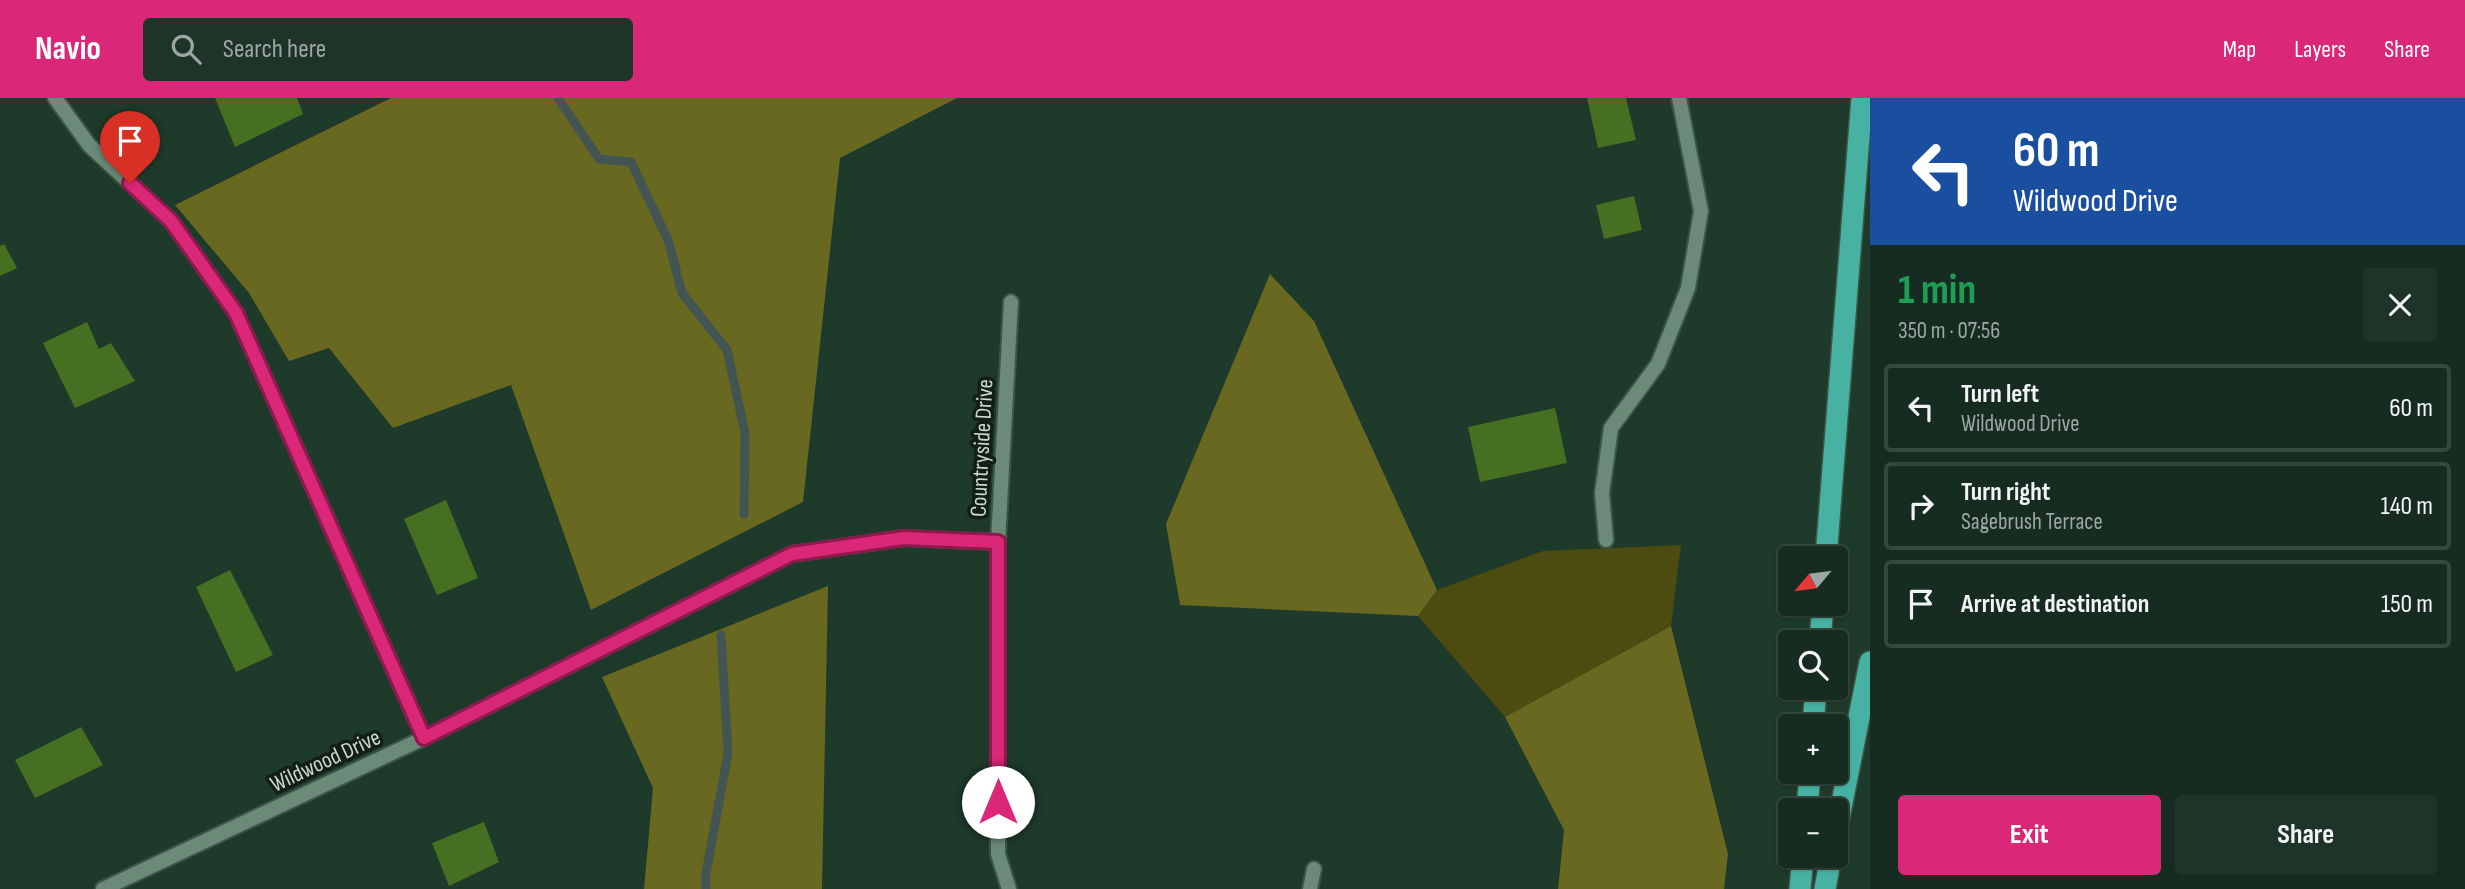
<!DOCTYPE html>
<html lang="en">
<head>
<meta charset="utf-8">
<style>
  body { margin:0; font-family:"Sofia Sans Condensed",sans-serif; background:#1f3429; color:#f1f3f6; height:100vh; display:flex; flex-direction:column; font-size:26px; white-space:nowrap }
  * { box-sizing:border-box; margin:0 }
  p { font-size:23px; color:#9ea7a5 }
  .icon { flex:none; width:38px; height:38px; fill:none; stroke:currentColor; stroke-width:2; stroke-linecap:round; stroke-linejoin:round }
  .map { position:relative; flex:1; overflow:hidden }
  .side { display:flex; flex-direction:column; background:#162c20; width:595px }
  .side>* { flex:none }
  .banner { background:#1a4fa0; color:#fff; overflow:hidden }
  .needle { width:46px; rotate:241deg }
  .tools { position:absolute; left:1778px; top:448px; display:grid; gap:14px }
  .tools a { display:grid; place-items:center; width:70px; height:70px; border-radius:7px; background:#162c20; box-shadow:0 2px 5px #0004,0 0 0 2px #35483e; font-size:35px }
  .pin { position:absolute; display:grid; place-items:center; width:60px; height:60px; color:#fff; margin:-72px -30px; border-radius:50% 50% 50% 0; rotate:-45deg; box-shadow:0 0 7px #0007 }
  .pin .icon { rotate:45deg }
  .me { position:absolute; width:77px; margin:-38px; rotate:0deg; stroke-linejoin:round; filter:drop-shadow(0 0 5px #0008) }
  .turn { display:flex; align-items:center; gap:24px; height:147px; padding:0 28px; font-size:32px }
  .turn .icon { width:91px; height:91px; stroke-width:2.5 }
  .turn b { display:block; font-size:49px; line-height:60px }
  .round { display:grid; place-items:center; flex:none; width:74px; height:74px; border-radius:7px; background:#1f3429 }
  .summary { display:flex; align-items:center; justify-content:space-between; height:119px; padding:0 28px }
  h1 { font-size:42px; font-weight:700; line-height:52px; color:#1e9e55 }
  .action { display:flex; gap:14px; margin-top:auto; padding:14px 28px }
  .action a { flex:1; height:80px; border-radius:7px; background:#db2777; color:#fff; font-size:28px; font-weight:700; line-height:80px; text-align:center }
  .action a+a { background:#1f3429; color:#f1f3f6 }
  ul { padding:0; list-style:none }
  li { display:flex; align-items:center; gap:21px; height:88px; margin:0 14px 10px; padding:0 14px; border:4px solid #35483e; border-radius:7px }
  li div { flex:1 }
  li b { display:block; font-size:26px }
  li em { font-style:normal }
  header { display:flex; align-items:center; gap:42px; box-sizing:border-box; height:98px; padding:0 35px; background:#db2777; color:#fff }
  header strong { font-size:33px }
  nav { display:flex; gap:38px; margin-inline-start:auto; font-size:24px }
  .search { width:490px; height:63px; background:#1f3429; display:flex; align-items:center; gap:18px; box-sizing:border-box; padding:0 24px; border-radius:7px; color:#9ea7a5; font-size:26px }
  main { display:flex; flex:1; min-height:0 }
  .map>svg:first-child { display:block }
  .green { fill:#4c4b10 }
  .forest { fill:#696820 }
  .lines { fill:none; stroke-linecap:round; stroke-linejoin:round }
  .stream { stroke:#435553; stroke-width:9 }
  .building { fill:#466f21 }
  .minor-casing { stroke:#3c5547; stroke-width:18 }
  .motorway-casing { stroke:#3c5547; stroke-width:24 }
  .minor { stroke:#6b8a77; stroke-width:14 }
  .motorway { stroke:#48b2a2; stroke-width:21 }
  .route-casing { stroke:#8e194d; stroke-width:18 }
  .route { stroke:#db2777; stroke-width:12 }
  .labels { text-anchor:middle; stroke-width:7; stroke-linejoin:round; paint-order:stroke }
  .street-label { font-size:23px; fill:#c9dacf; stroke:#121e17 }
</style>
</head>
<body>
<header>
<strong>Navio</strong>
<div class="search"><svg class="icon" aria-label="search" viewBox="0 0 24 24"><circle cx="10" cy="10" r="6"/><path d="M15 15l6 6"/></svg>Search here</div>
<nav><a>Map</a><a>Layers</a><a>Share</a></nav>
</header>
<main>
<div class="map">
<svg width="1870" height="791" viewBox="0 0 1870 791">
  <rect width="100%" height="100%" fill="#1e3a2a"/>
  <path class="green" d="M1681 447 1671 528 1505 619 1418 518 1437 492 1543 453Z"/>
  <path class="forest" d="M391 0H957L840 60 803 404 591 512 511 287 393 330 329 250 289 263 249 195 175 107Z
    M1270 176 1314 223 1437 492 1418 518 1180 507 1166 426Z
    M828 488 822 791H644L653 690 602 579Z
    M1671 528 1728 756 1724 791H1558L1564 732 1505 619Z"/>
  <g class="lines">
    <path class="stream" d="M558 0 599 61 631 64 668 142 682 195 727 252 745 335 744 416
      M706 791 705 781 728 655 721 537"/>
  </g>
  <path class="building" d="M215 0H297L303 16 235 49Z
    M1587 0H1626L1636 42 1598 50Z
    M1634 98 1642 132 1604 141 1596 107Z
    M4 146 17 170 0 178V148Z
    M87 224 99 251 111 245 135 283 75 310 43 245Z
    M1555 310 1567 365 1480 384 1468 329Z
    M446 402 478 480 437 497 404 421Z
    M230 472 273 557 236 574 196 489Z
    M81 629 103 667 35 700 15 662Z
    M484 724 499 764 449 788 432 745Z"/>
  <g class="lines">
    <defs>
      <path id="minor" d="M55 0 89 47 171 123 236 215 424 640
        M1606 442 1602 395 1611 330 1658 266 1688 190 1701 113 1679 0
        M103 791 424 640 792 456 903 440 998 444
        M1009 791 998 756V444L1011 204
        M1310 791 1314 771"/>
      <path id="motorway" d="M1826 460 1862 0
        M1820 544 1823 506
        M1813 628 1816 590
        M1807 712 1810 674
        M1836 735 1870 564
        M1800 791 1803 758
        M1825 791 1831 758"/>
    </defs>
    <use href="#minor" class="minor-casing"/>
    <use href="#motorway" class="motorway-casing"/>
    <use href="#minor" class="minor"/>
    <use href="#motorway" class="motorway"/>
  </g>
  <g class="lines">
    <defs>
      <path id="route" d="M130 85 171 123 236 215 424 640 792 456 904 440 998 444V704"/>
    </defs>
    <use href="#route" class="route-casing"/>
    <use href="#route" class="route"/>
  </g>
  <g class="labels">
    <g class="street-label">
      <text transform="translate(981 350) rotate(-87)" y="8">Countryside Drive</text>
      <text transform="translate(325 662) rotate(-25)" y="8">Wildwood Drive</text>
    </g>
  </g>
</svg>
<div class="tools">
<a><svg class="needle" viewBox="-14 -14 28 28"><path d="M0-13l5 13h-10z" fill="#e53935"/><path d="M0 13l5-13h-10z" fill="#9ea7a5"/></svg></a>
<a><svg class="icon" aria-label="search" viewBox="0 0 24 24"><circle cx="10" cy="10" r="6"/><path d="M15 15l6 6"/></svg></a>
<a>+</a>
<a>−</a>
</div>
<div class="pin" style="left:130px;top:85px;background:#d93025"><svg class="icon" aria-label="arrive" viewBox="0 0 24 24"><path d="M6 21V4h12l-3 4 3 4H6"/></svg></div>
<svg class="me" style="left:998px;top:704px" viewBox="-20 -20 40 40"><circle r="19" fill="#fff"/><path d="M0-13L10 11 0 6-10 11z" fill="#db2777"/></svg>
</div>
<section class="side">
<div class="banner">
<div class="turn"><svg class="icon" aria-label="left" viewBox="0 0 24 24"><path d="M17 20v-9H6M10 6l-5 5 5 5"/></svg><div><b>60 m</b>Wildwood Drive</div></div>
</div>
<div class="summary"><div><h1>1 min</h1><p>350 m · 07:56</p></div><a class="round"><svg class="icon" aria-label="close" viewBox="0 0 24 24"><path d="M6 6l12 12M18 6L6 18"/></svg></a></div>
<ul>
<li><svg class="icon" aria-label="left" viewBox="0 0 24 24"><path d="M17 20v-9H6M10 6l-5 5 5 5"/></svg><div><b>Turn left</b><p>Wildwood Drive</p></div><em>60 m</em></li>
<li><svg class="icon" aria-label="right" viewBox="0 0 24 24"><path d="M7 20v-9h11M14 6l5 5-5 5"/></svg><div><b>Turn right</b><p>Sagebrush Terrace</p></div><em>140 m</em></li>
<li><svg class="icon" aria-label="arrive" viewBox="0 0 24 24"><path d="M6 21V4h12l-3 4 3 4H6"/></svg><div><b>Arrive at destination</b></div><em>150 m</em></li>
</ul>
<div class="action"><a>Exit</a><a>Share</a></div>
</section>
</main>
</body>
</html>
